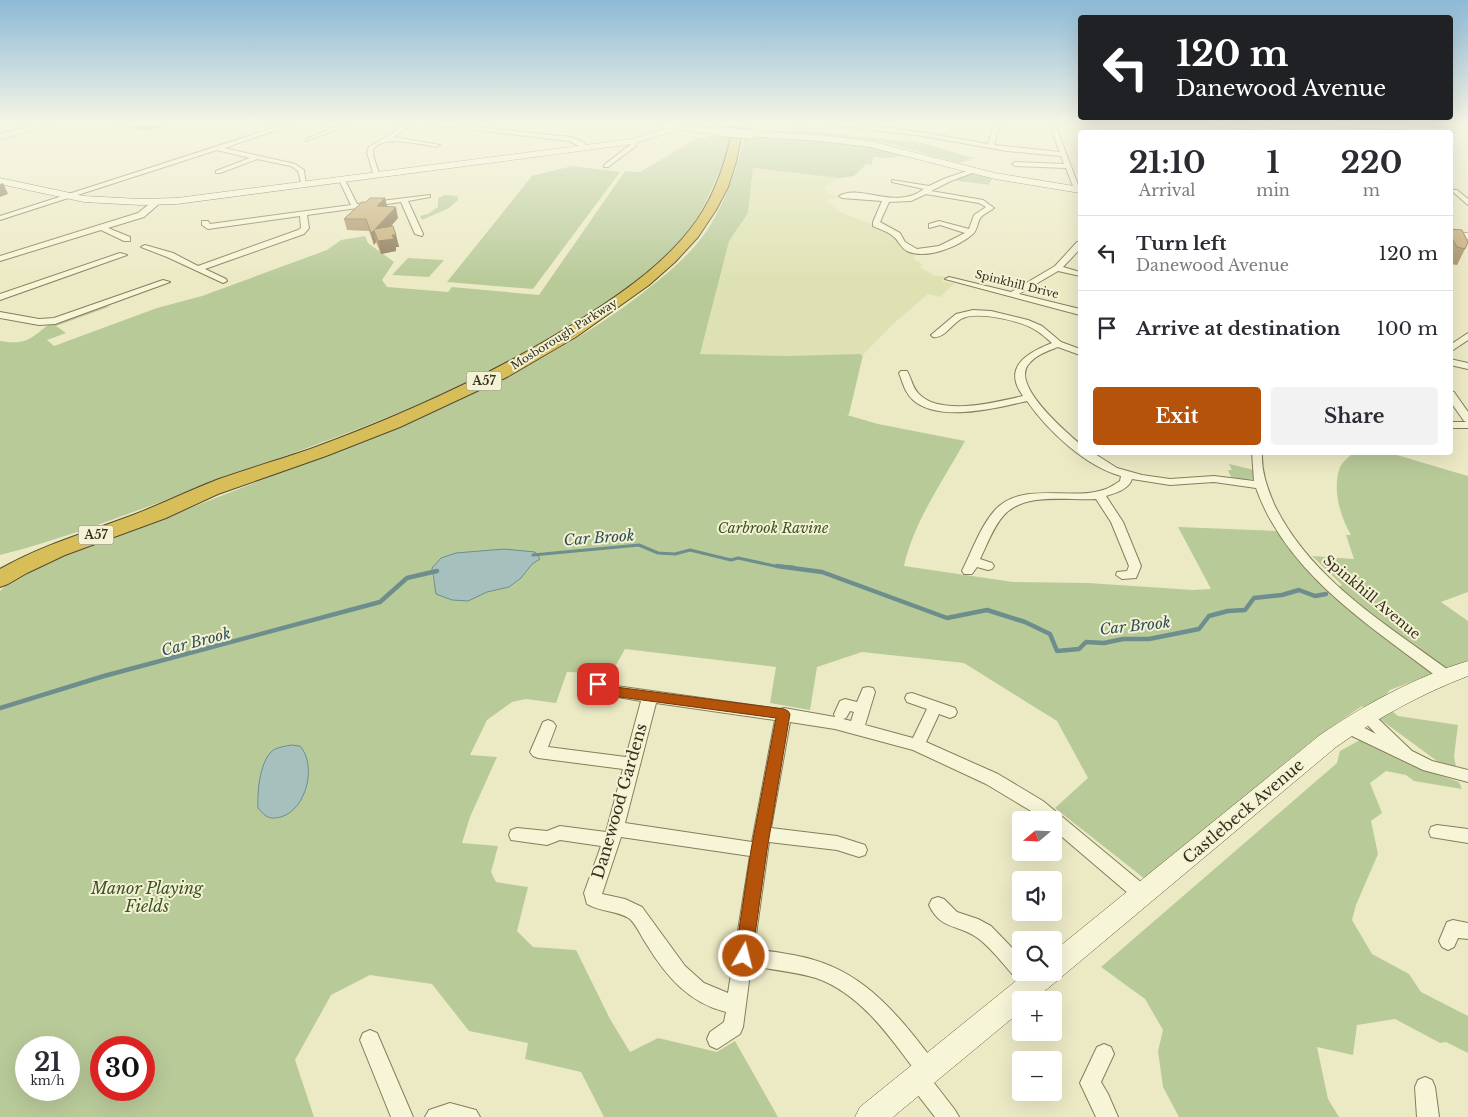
<!DOCTYPE html>
<html lang="en">
<head>
<meta charset="utf-8">
<style>
  body { margin:0; font-family:"Libre Baskerville",serif; background:#f2f2f3; color:#2b2b33; height:100vh; display:flex; flex-direction:column; font-size:19px; white-space:nowrap }
  * { box-sizing:border-box; margin:0 }
  p { font-size:16px; color:#7c7c81 }
  .icon { flex:none; width:28px; height:28px; fill:none; stroke:currentColor; stroke-width:2; stroke-linecap:round; stroke-linejoin:round }
  .map { position:relative; flex:1; overflow:hidden }
  .side { position:absolute; left:1078px; top:130px; width:375px; height:325px; display:flex; flex-direction:column; background:#fff; border-radius:5px; box-shadow:0 5px 20px #0002 }
  .side>* { flex:none }
  .hud { position:absolute; left:1078px; top:15px; width:375px; height:105px; border-radius:5px; box-shadow:0 5px 20px #0002; background:#202124; color:#fff; overflow:hidden }
  .needle { width:32px; rotate:251deg }
  .tools { position:absolute; left:1012px; top:811px; display:grid; gap:10px }
  .tools a { display:grid; place-items:center; width:50px; height:50px; border-radius:5px; background:#fff; box-shadow:0 5px 20px #0002; font-size:25px }
  .speed { position:absolute; left:15px; top:1036px; display:flex; gap:10px; font-size:25px; font-weight:700; text-align:center }
  .speed>* { display:grid; place-content:center; width:65px; height:65px; border-radius:50%; background:#fff; box-shadow:0 5px 20px #0002; line-height:1 }
  .speed small { font-size:12px; font-weight:400 }
  .speed .limit { border:8px solid #d22; background:#fff; color:#111 }
  .pin { position:absolute; display:grid; place-items:center; width:42px; height:42px; color:#fff; margin:-21px; border-radius:10px; box-shadow:0 2px 8px #0006 }
  .me { position:absolute; width:55px; margin:-28px; rotate:8deg; stroke-linejoin:round; filter:drop-shadow(0 0 4px #0008) }
  .turn { display:flex; align-items:center; gap:18px; height:105px; padding:0 15px; font-size:22px }
  .turn .icon { width:65px; height:65px; stroke-width:2.5 }
  .turn b { display:block; font-size:35px; line-height:42px }
  .eta { display:flex; justify-content:space-evenly; align-items:center; height:85px; text-align:center }
  .eta b { font-size:30px; font-weight:700; line-height:35px }
  .button { display:flex; gap:10px; margin-top:auto; padding:10px 15px }
  .button a { flex:1; height:58px; border-radius:5px; background:#b45309; color:#fff; font-size:20px; font-weight:700; line-height:58px; text-align:center }
  .button a+a { background:#f2f2f3; color:#2b2b33 }
  ul { padding:0; list-style:none }
  li { display:flex; align-items:center; gap:15px; height:75px; padding:0 15px; border-top:1px solid #e1e1e2 }
  li div { flex:1 }
  li b { display:block; font-size:19px }
  li em { font-style:normal }
  .map>svg:first-child { display:block }
  .farmland { fill:#dee2b2 }
  .green { fill:#b9ca99; fill-rule:evenodd }
  .water { fill:#a6c0be; stroke:#6d8e8d }
  .lines { fill:none; stroke-linecap:round; stroke-linejoin:round }
  .stream-far1 { stroke:#6d8e8d; stroke-width:3 }
  .stream { stroke:#6d8e8d; stroke-width:4.5 }
  .street-casing { stroke:#867d5b; stroke-width:2 }
  .secondary-casing { stroke:#685d3f; stroke-width:1 }
  .highway-casing { stroke:#544a30; stroke-width:2 }
  .street { fill:#f7f5d8; fill-rule:evenodd }
  .secondary { fill:#f7f5d8; fill-rule:evenodd }
  .highway { fill:#d8be59; fill-rule:evenodd }
  .secondary-bridge-casing { stroke:#685d3f; stroke-width:11; stroke-linecap:butt }
  .secondary-bridge { stroke:#f7f5d8; stroke-width:9 }
  .wall { fill:#ad966b }
  .shaded-wall { fill:#8d7a57 }
  .building { fill:#c9ae7c; stroke:#8d7a57 }
  .route { fill:#b45309; stroke:#753606 }
  .labels { text-anchor:middle; stroke-width:4; stroke-linejoin:round; paint-order:stroke }
  .far-street-label { font-size:11px; fill:#37301f; stroke:#f4f2d4 }
  .shield { fill:#f4f2d4; stroke:#706a55; stroke-width:1 }
  .shield-label { font-size:12px; font-weight:bold; fill:#37301f }
  .park-label { font-size:14px; font-style:italic; fill:#3d5326; stroke:#f4f2d4 }
  .street-label { font-size:14px; fill:#37301f; stroke:#f4f2d4 }
  .water-label { font-size:15px; font-style:italic; fill:#2f4f56; stroke:#f4f2d4 }
  .near-street-label { font-size:16px; fill:#37301f; stroke:#f4f2d4 }
  .near-park-label { font-size:16px; font-style:italic; fill:#3d5326; stroke:#f4f2d4 }
</style>
</head>
<body>
<div class="map">
<svg width="1468" height="1117" viewBox="0 0 1468 1117">
  <rect width="100%" height="100%" fill="#eceac5"/>
  <path class="farmland" d="M753 168 840 178 824 188 829 194 840 197 826 200 842 213 872 224 892 234 900 246 916 253 913 258 923 265 920 267 933 275 946 277 942 281 954 284 940 297 928 294 893 324 863 355 824 359 574 362 717 259 748 213Z"/>
  <path class="green" d="M791 124H797L809 131 923 143 973 158 960 163 887 143 845 137 792 135 794 124Z
    M709 134 733 136C721 165 706 210 686 234 668 255 647 275 625 292 610 303 593 312 577 322 467 393 343 435 220 480 148 506 75 536 0 555V341C26 345 29 340 48 325 56 319 101 306 111 306L56 326 66 333 47 340 54 346 157 308 202 296 327 250 341 240 365 236 368 243 394 262 382 280 387 287 448 292 452 287 539 295 625 171 640 172 699 137 706 138Z
    M745 135 850 143 908 155 890 158 873 157 872 165 866 164 854 176 840 178 753 168 748 213 729 241 700 354 789 356 861 354V356L863 355 849 414 847 415 878 424 965 441C943 481 914 521 904 566L1013 582 1088 583 1193 590 1211 589 1178 527 1277 531C1291 555 1308 573 1328 591L1342 585 1312 556 1354 559 1346 535H1351C1340 516 1332 489 1340 467 1342 462 1349 457 1353 453H1390L1468 476V592L1441 602 1468 621V660L1390 690 1380 701 1398 716 1458 725 1454 756 1456 767 1437 761 1362 706 1314 739 1145 879 1055 808 1088 778 1057 721 964 663 862 652 817 667 810 710 770 703 776 667 625 649 611 674 567 672 556 703 526 699 512 702 487 720 470 755 497 757 470 817 462 843 498 846 491 872 496 882 528 887 517 931 533 947 576 950 610 1019 630 1052 658 1038 717 1052 735 1041 778 1117H604L581 1072 525 1059 528 1043 469 1031 432 984 370 975 331 995 295 1060 314 1117H0V591L11 580 54 557 136 529 357 443 421 418 485 386 493 391 501 387 494 383C551 354 599 328 650 287 672 270 696 249 711 224 727 197 738 166 745 135ZM532 564 521 578 509 587 487 592 468 600 433 581 432 569ZM26 1048H69V1090H26ZM101 1048H144V1090H101Z
    M572 166 620 172 533 289 447 282 532 176Z
    M973 174 992 179 988 185C977 182 967 183 955 180Z
    M445 195 457 196 458 200 449 208 422 220 420 216 428 214 438 207V198Z
    M408 258 444 260 429 277 392 275Z
    M1229 464 1254 470 1253 479 1247 480 1231 477 1228 470H1232Z
    M1360 740 1377 742 1424 770 1459 782 1462 789 1414 781 1406 775 1386 771 1370 783 1382 813 1371 821 1378 854 1356 905 1352 920 1372 954 1409 974 1421 992 1468 1016V1053L1446 1042 1440 1043 1395 1019 1357 1025 1353 1055 1317 1047 1328 1099 1339 1117H1179L1163 1087 1158 1051 1163 1030 1145 999 1101 967 1337 763 1340 751Z"/>
  <path class="water" d="M504 549 535 552 540 559 532 564 521 578 509 587 487 592 468 601 452 600 436 594 432 568 441 558 456 553Z
    M291 745 300 746C317 765 307 809 281 817 276 818 271 819 266 816 263 814 260 810 258 808 257 792 260 757 275 749 280 747 286 746 291 745Z"/>
  <g class="lines">
    <path class="stream-far1" d="M533 555 639 545 658 553 675 554 690 550 731 560 738 558 775 566 793 567"/>
    <path class="stream" d="M777 566 822 572 947 618 987 610 1025 622 1050 634 1057 651 1079 649 1086 642 1104 643 1123 639H1149L1199 629 1209 616 1228 611 1245 610 1254 598 1282 595 1299 590 1315 596 1326 594
      M0 708 104 676 380 602 407 578 437 571"/>
    <defs>
      <path id="street" d="M286 124H295L224 148 295 164 304 170 306 186H302L298 171 291 166 257 159 220 173H216V171L250 158 217 150 0 220V216Z
        M327 124H337L345 127 306 141V139L336 127Z
        M407 124H414L393 137 440 145 437 147C425 145 375 133 373 152 373 158 378 168 379 175L374 176 367 152 369 147Z
        M427 124H446L570 137 581 141 588 147 583 148 569 141Z
        M825 124C880 124 934 134 988 144L994 124H1000L994 145 1060 152 1049 124H1055L1080 190 1077 191 1074 189 1066 168 1015 166 1012 164 1015 162 1064 164 1061 156 1007 151 923 136Z
        M1192 124H1217L1296 130 1299 132H1280Z
        M1320 124 1456 128 1459 130 1456 132 1323 126Z
        M631 140H635L636 146 608 167H604V165L631 144Z
        M973 169 976 171 975 172 951 181 931 191 983 200 994 208C990 211 984 214 981 217 977 222 978 229 973 234 958 247 926 260 907 251 900 247 899 241 894 237 889 232 879 229 873 226V222L882 201 842 198 839 196C860 183 895 211 924 189L892 182V180L929 186 946 178ZM926 194 979 203 986 207 974 215 969 229 939 221 929 224V228L940 225 965 233 939 246 917 249 905 242 900 233 880 222 889 202 911 201Z
        M342 178 345 180 357 204 430 195V197L408 201 423 234 422 236 415 234 401 202 307 215 309 228 304 234 205 269 226 279 227 281 223 283 167 257 141 247 145 245 173 253 198 266 298 230 301 228 300 216 208 229 202 225V221H208L210 224 351 205 339 180Z
        M1453 190H1457L1468 199V205L1453 192Z
        M154 200 161 202 144 217 108 228 130 237V241H124L101 230 0 261V256L138 213Z
        M1077 242H1080V249L1063 267 1080 272V276L1058 271 1019 294 1080 309V315L945 279 949 277 1011 292 1055 266Z
        M120 253 127 255 0 300V294Z
        M163 280 170 282 55 324 39 325 0 318V312L39 319 54 318Z
        M973 310 991 311 1028 320 1042 326 1061 342 1080 349V355L1058 347C1048 351 1035 355 1028 365 1012 386 1065 431 1080 444V452H1092L1117 468 1142 475 1170 479 1214 476 1254 481 1252 452H1262C1261 471 1267 487 1274 504 1310 579 1386 624 1451 672L1453 676 1451 680 1446 681 1441 680C1371 626 1287 575 1256 488L1214 482 1170 485 1132 479C1129 489 1116 493 1106 496L1123 522 1141 566 1136 578 1122 579 1116 575 1117 572 1127 571 1129 566 1111 522 1096 499C1068 501 1025 492 1004 515 993 527 987 545 980 559L992 563 994 566 992 569 988 570 977 567 972 574H964L962 571C972 551 980 527 995 510 1023 480 1072 502 1106 489 1111 487 1115 484 1120 481L1121 476C1085 466 1048 431 1027 401 997 408 939 423 913 400 905 393 903 383 899 373L901 371H907C912 379 912 388 920 395 942 416 996 402 1023 396 1002 367 1027 353 1052 343 1047 339 1042 334 1037 331 1023 321 976 310 961 319 952 324 944 339 933 337L931 335 956 314Z
        M1468 333V340L1450 352V345Z
        M1450 359 1468 363V369L1450 365Z
        M1450 391 1454 392 1468 412V428H1450V422H1467L1464 421 1450 401Z
        M598 679 609 685 780 709 784 708 835 717 834 714 840 701 845 699 857 702 863 688 868 687 873 688 875 692 865 725 913 738 927 709 907 702 905 698 907 694 912 693 955 708 957 712 955 716 950 718 939 714 926 742 998 774 1043 801 1148 888 1151 894 1148 900 1142 902 1136 900 1054 830V820H1042L1031 811 986 784 913 750 835 729 790 722 771 828 837 836 865 845 867 850 865 855 859 857 837 850 769 842 754 949C774 952 795 954 814 960 869 976 902 1020 935 1063L938 1070 935 1077 931 1079 955 1110 959 1117H935L910 1085 907 1078 910 1071 914 1069C888 1034 859 993 816 978 795 972 773 970 751 966L743 1027 740 1034 717 1049 710 1046 707 1039 710 1032 724 1022 726 1012C689 1003 666 976 647 945 641 936 637 926 630 919 617 910 600 912 587 904L584 893 601 846 560 840 547 845 511 840 509 835 511 830 517 828 547 831 560 826 606 832 623 769 538 758 533 756 530 752 543 722 548 720 553 722 556 726 548 747 626 757 641 701 600 694 591 684 593 680ZM656 703 775 720 752 842 625 823ZM850 711 854 712 851 721 843 719 846 718ZM621 837 750 856 728 993 704 983 685 966 642 907 625 899 602 894Z
        M1365 709 1370 711 1412 751 1432 761 1468 770V782L1423 770 1352 736 1341 726 1344 722 1349 720 1376 734 1358 715 1360 711Z
        M1437 825 1468 829V843L1431 837 1429 832 1431 827Z
        M938 897 944 899 957 912 978 919 991 926 1021 957V972H1029L1028 976 1021 979 1014 976C1003 964 993 950 979 939 960 924 941 931 929 905L932 899Z
        M1453 920 1468 923V939L1458 938 1454 947 1448 950 1442 947 1439 941 1447 922Z
        M370 1030 377 1033 413 1117H391L360 1040 363 1033Z
        M1104 1044 1111 1047 1114 1054 1101 1082 1108 1094 1118 1117H1096L1080 1083 1097 1047Z
        M1425 1077 1432 1080 1435 1087 1439 1117H1417L1415 1087 1418 1080Z
        M450 1103 476 1110 480 1117H425L429 1110Z"/>
      <path id="secondary" d="M39 124H52L0 140V134Z
        M661 124 723 129 727 132 723 135 678 130 633 144 177 204 140 205 84 202 0 184V178L84 196 140 199 177 198 632 139 665 129 661 128Z
        M1313 124H1321L1326 132H1318Z
        M750 131 820 135 870 141 995 173 1080 187V193L995 179 870 147 820 141 747 136V132Z
        M1450 231 1468 233V239L1450 237Z
        M1468 661V676C1421 694 1377 718 1336 747L1034 1000H1021V1011L893 1117H855L860 1107 1027 972H1054V951L1320 735C1366 704 1415 677 1468 661Z"/>
      <path id="highway" d="M734 124H744L736 162 728 187 716 210 698 237 675 262 649 285 576 337 507 377 400 427 326 456 218 494 166 518 65 555 27 573 8 584 0 587V569C42 545 88 532 133 515 162 504 190 490 219 479 250 468 282 459 313 448 408 413 501 371 586 316 627 290 669 260 697 220 717 191 727 157 734 124Z"/>
    </defs>
    <use href="#street" class="street-casing"/>
    <use href="#secondary" class="secondary-casing"/>
    <use href="#highway" class="highway-casing"/>
    <use href="#street" class="street"/>
    <use href="#secondary" class="secondary"/>
    <use href="#highway" class="highway"/>
    <defs>
      <path id="secondary-bridge" d="M723 132 750 134"/>
    </defs>
    <use href="#secondary-bridge" class="secondary-bridge-casing"/>
    <use href="#secondary-bridge" class="secondary-bridge"/>
  </g>
  <path class="wall" d="M113 124H165V125L148 131Z
    M385 198 387 206 398 218 391 226 396 235 399 247H396V251L381 254 376 242 374 245 369 231 347 230 344 219 366 202Z
    M1450 229 1465 249 1457 265 1450 264Z"/>
  <path class="shaded-wall" d="M146 124H165V125L148 131Z
    M3 183 8 194 0 197V184Z
    M385 198 388 210 377 206Z
    M396 207 398 218 378 241 375 229Z
    M374 230 376 242 374 245 371 233Z
    M392 235H396L399 247H396V251L381 254 378 241Z"/>
  <path class="building" d="M370 198H385L377 206 396 207 375 229 393 226 396 235H392L394 239 378 241 374 230 371 233 366 219H344L362 202H366Z
    M1450 229 1462 230 1468 242 1465 249 1457 247 1450 234Z"/>
  <linearGradient id="sky" x2="0" y2="1"><stop stop-color="#8db9d7"/><stop offset="0.44" stop-color="#f6f6e5"/><stop offset="1" stop-color="#f6f6e5" stop-opacity="0"/></linearGradient>
  <rect width="1468" height="280" fill="url(#sky)"/>
  <path class="route" d="M598 679 608 686 784 709 788 711 790 714 767 850 752 956 749 962 744 964 738 962 735 956 751 850 776 718 605 695 600 694 591 684 593 681Z"/>
  <g class="labels">
    <g class="far-street-label">
      <text transform="translate(1017 284) rotate(14)" y="4">Spinkhill Drive</text>
      <text transform="translate(564 334) rotate(-32)" y="4">Mosborough Parkway</text>
    </g>
    <g class="shield">
      <rect x="466.5" y="371.5" width="35" height="19" rx="4"/>
      <rect x="78.5" y="525.5" width="35" height="19" rx="4"/>
    </g>
    <g class="shield-label">
      <text x="484" y="385">A57</text>
      <text x="96" y="539">A57</text>
    </g>
    <g class="park-label">
      <text x="773" y="533">Carbrook Ravine</text>
    </g>
    <g class="street-label">
      <text transform="translate(1372 597) rotate(40)" y="5">Spinkhill Avenue</text>
    </g>
    <g class="water-label">
      <text transform="translate(599 538) rotate(-4)" y="5">Car Brook</text>
      <text transform="translate(1135 626) rotate(-6)" y="5">Car Brook</text>
      <text transform="translate(196 642) rotate(-15)" y="5">Car Brook</text>
    </g>
    <g class="near-street-label">
      <text transform="translate(619 801) rotate(-74)" y="6">Danewood Gardens</text>
      <text transform="translate(1243 811) rotate(-40)" y="6">Castlebeck Avenue</text>
    </g>
    <g class="near-park-label">
      <text x="147" y="894">Manor Playing<tspan x="147" dy="18">Fields</tspan></text>
    </g>
  </g>
</svg>
<div class="tools">
<a><svg class="needle" viewBox="-14 -14 28 28"><path d="M0-13l5 13h-10z" fill="#e53935"/><path d="M0 13l5-13h-10z" fill="#7c7c81"/></svg></a>
<a><svg class="icon" aria-label="sound" viewBox="0 0 24 24"><path d="M4 9h4l5-4v14l-5-4H4zM17 9q2 3 0 6"/></svg></a>
<a><svg class="icon" aria-label="search" viewBox="0 0 24 24"><circle cx="10" cy="10" r="6"/><path d="M15 15l6 6"/></svg></a>
<a>+</a>
<a>−</a>
</div>
<div class="speed"><div>21<small>km/h</small></div><div class="limit">30</div></div>
<div class="pin" style="left:598px;top:684px;background:#d93025"><svg class="icon" aria-label="arrive" viewBox="0 0 24 24"><path d="M6 21V4h12l-3 4 3 4H6"/></svg></div>
<svg class="me" style="left:744px;top:956px" viewBox="-20 -20 40 40"><circle r="17" fill="#b45309" stroke="#fff" stroke-width="3"/><path d="M0-11L8 9 0 5-8 9z" fill="#fff"/></svg>
<div class="hud">
<div class="turn"><svg class="icon" aria-label="left" viewBox="0 0 24 24"><path d="M17 20v-9H6M10 6l-5 5 5 5"/></svg><div><b>120 m</b>Danewood Avenue</div></div>
</div>
<section class="side">
<div class="eta">
<div><b>21:10</b><p>Arrival</p></div>
<div><b>1</b><p>min</p></div>
<div><b>220</b><p>m</p></div>
</div>
<ul>
<li><svg class="icon" aria-label="left" viewBox="0 0 24 24"><path d="M17 20v-9H6M10 6l-5 5 5 5"/></svg><div><b>Turn left</b><p>Danewood Avenue</p></div><em>120 m</em></li>
<li><svg class="icon" aria-label="arrive" viewBox="0 0 24 24"><path d="M6 21V4h12l-3 4 3 4H6"/></svg><div><b>Arrive at destination</b></div><em>100 m</em></li>
</ul>
<div class="button"><a>Exit</a><a>Share</a></div>
</section>
</div>
</body>
</html>
